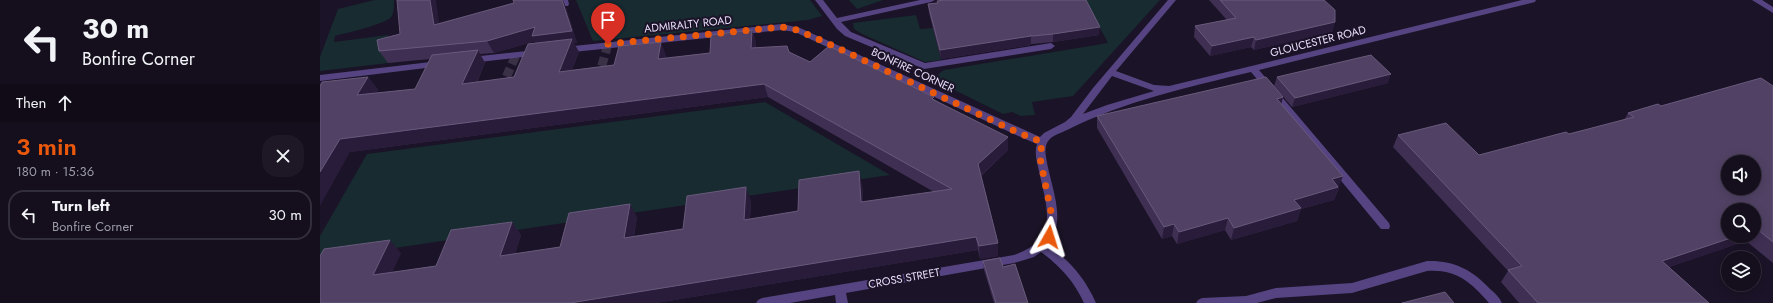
<!DOCTYPE html>
<html lang="en">
<head>
<meta charset="utf-8">
<style>
  body { margin:0; font-family:Jost,sans-serif; background:#1d1726; color:#f1f3f6; height:100vh; display:flex; flex-direction:column; font-size:15px; white-space:nowrap }
  * { box-sizing:border-box; margin:0 }
  p { font-size:13px; color:#9d9ca4 }
  .icon { flex:none; width:22px; height:22px; fill:none; stroke:currentColor; stroke-width:2; stroke-linecap:round; stroke-linejoin:round }
  .map { position:relative; flex:1; overflow:hidden }
  .panel { display:flex; flex-direction:column; background:#140e1d; width:320px }
  .panel>* { flex:none }
  .hud { background:#140e1d; color:#f1f3f6; overflow:hidden }
  .fabs { position:absolute; left:1401px; top:155px; display:grid; gap:8px }
  .fabs a { display:grid; place-items:center; width:40px; height:40px; border-radius:50%; background:#140e1d; box-shadow:0 2px 10px #0003,0 0 0 1px #332e3b; font-size:20px }
  .pin { position:absolute; display:grid; place-items:center; width:34px; height:34px; color:#fff; margin:-41px -17px; border-radius:50% 50% 50% 0; rotate:-45deg; box-shadow:0 0 4px #0007 }
  .pin .icon { rotate:45deg }
  .me { position:absolute; width:44px; margin:-22px; rotate:6deg; stroke-linejoin:round; filter:drop-shadow(0 0 3px #0008) }
  .turn { display:flex; align-items:center; gap:14px; height:84px; padding:0 16px; font-size:18px }
  .turn .icon { width:52px; height:52px; stroke-width:2.5 }
  .turn b { display:block; font-size:28px; line-height:34px }
  .then { display:flex; align-items:center; height:38px; padding:0 16px; background:#0003; gap:8px; font-size:15px }
  .round { display:grid; place-items:center; flex:none; width:42px; height:42px; border-radius:16px; background:#1d1726 }
  .summary { display:flex; align-items:center; justify-content:space-between; height:68px; padding:0 16px }
  h1 { font-size:24px; font-weight:600; line-height:30px; color:#ea580c }
  ul { padding:0; list-style:none }
  li { display:flex; align-items:center; gap:12px; height:50px; margin:0 8px 6px; padding:0 8px; border:2px solid #332e3b; border-radius:16px }
  li div { flex:1 }
  li b { display:block; font-size:15px }
  li em { font-style:normal }
  main { display:flex; flex:1; min-height:0 }
  .map>svg:first-child { display:block }
  .green { fill:#172b31 }
  .lines { fill:none; stroke-linecap:round; stroke-linejoin:round }
  .minor-tunnel { stroke:#3a3147; stroke-width:9; stroke-dasharray:9 4.5; stroke-linecap:butt }
  .minor { fill:#554481; fill-rule:evenodd }
  .wall { fill:#3f2f53; fill-rule:evenodd }
  .shaded-wall { fill:#291c3a }
  .building { fill:#514265; stroke:#695a7c; fill-rule:evenodd }
  .route { stroke:#ea580c; stroke-width:7; stroke-dasharray:0 12.6 }
  .labels { text-anchor:middle; stroke-width:4; stroke-linejoin:round; paint-order:stroke }
  .street-label { font-size:11px; fill:#e8defb; stroke:#1b1327 }
</style>
</head>
<body>
<main>
<section class="panel">
<div class="hud">
<div class="turn"><svg class="icon" aria-label="left" viewBox="0 0 24 24"><path d="M17 20v-9H6M10 6l-5 5 5 5"/></svg><div><b>30 m</b>Bonfire Corner</div></div>
<div class="then">Then<svg class="icon" aria-label="ahead" viewBox="0 0 24 24"><path d="M12 20V5M6 11l6-6 6 6"/></svg></div>
</div>
<div class="summary"><div><h1>3 min</h1><p>180 m · 15:36</p></div><a class="round"><svg class="icon" aria-label="close" viewBox="0 0 24 24"><path d="M6 6l12 12M18 6L6 18"/></svg></a></div>
<ul>
<li><svg class="icon" aria-label="left" viewBox="0 0 24 24"><path d="M17 20v-9H6M10 6l-5 5 5 5"/></svg><div><b>Turn left</b><p>Bonfire Corner</p></div><em>30 m</em></li>
</ul>
</section>
<div class="map">
<svg width="1453" height="303" viewBox="0 0 1453 303">
  <rect width="100%" height="100%" fill="#1b1327"/>
  <path class="green" d="M55 0H74C74 5 74 12 72 16 68 24 25 33 15 36L14 42 68 35V39L78 38 77 62 0 71V57L18 9Z
    M256 0H490L502 16 488 20 273 41Z
    M529 0H563L537 9Z
    M765 0H840L753 96 712 102 715 115 701 116 692 112 683 114 612 79 624 70 788 43Z
    M596 15 600 29 613 28 621 60 605 62 542 34 534 29 533 23Z
    M445 102 570 175 0 259V236L47 154Z"/>
  <g class="lines">
    <path class="minor-tunnel" d="M278 79 288 44
      M181 89 196 55"/>
    <path class="minor" d="M240 0H248L249 4 248 6H242Z
      M495 0H503L517 18 600 0H615L611 2 521 22 531 32 605 63 731 43 735 46 731 49 604 69 525 36 517 29Z
      M848 0H856L796 71 834 85 849 86 1202 0H1216L1215 2 939 70 1069 223 1070 226 1069 229H1061L931 72C869 87 805 101 747 130 741 133 733 135 729 140 725 144 725 152 726 157 730 186 748 219 728 245 750 261 765 278 776 303H764C754 281 740 266 721 252L714 257 694 263 526 293 528 303H516L515 295 470 303H436L438 300 442 298 694 255C740 239 727 209 719 171 717 162 714 153 717 144L696 135 475 32 462 30 244 53 240 50 244 47 462 24 480 28 720 137 724 133 745 122 751 117 773 88ZM792 76 834 91 787 105 763 114Z
      M1432 0H1442L1453 7V13Z
      M217 50 220 51 221 53 220 55 151 63 147 60 151 57Z
      M119 61 123 64 122 66 0 81V75Z
      M1107 261C1133 260 1153 270 1170 289 1175 293 1179 297 1182 303H1169C1151 282 1136 269 1107 271L1032 293 956 298 937 303H876L878 300 882 298 926 296 956 288 1032 283Z"/>
  </g>
  <path class="wall" d="M889 0H1004L1015 22 1012 32 934 50 931 47 890 56 874 37 875 26 907 20Z
    M617 1 779 35 733 42 712 44H711V45L621 59 609 13 608 4 617 3Z
    M246 8 257 43H254L259 52 252 70 294 65 346 55V58L390 53 432 30 436 43V48L469 52 490 62 614 99 688 150 661 176 678 256 660 259 658 250 336 303H0L81 253 72 272 116 266 192 222 201 235 195 254 240 247 317 217 314 236 363 229 431 201 430 219 478 211 542 184 543 202 614 192 448 97 30 152 48 77 58 90 56 93 95 89 110 59 68 63 59 51 80 34 119 23ZM215 41 216 43 194 77 157 82 165 63 160 54 174 53Z
    M957 77 1068 83 972 107 954 86Z
    M1453 86V263L1426 241 1349 267 1389 303H1199L1181 282 1188 271 1073 147 1078 135 1159 155 1249 134 1304 120 1308 113ZM1434 210V236H1408Z
    M962 105 1019 188 1014 200 981 209 977 221 911 240 905 230 857 244 852 236 842 239 777 128V116Z
    M663 261 683 267 708 303H674L664 270Z"/>
  <path class="shaded-wall" d="M110 0H116L121 37 114 25Z
    M242 0H243L246 8 257 43H254L259 52 246 85 218 48 215 41 174 53 167 41Z
    M1015 22 1012 32 934 50 936 40Z
    M780 27 779 35 733 42V34Z
    M432 30 436 43 435 61 431 48Z
    M711 36V45L621 59 620 50Z
    M934 37 931 47 890 56 892 46Z
    M341 42 346 55 343 72 338 59Z
    M158 50 165 63 150 96 142 84Z
    M1071 74 1068 83 972 107 975 98Z
    M48 77 58 90 47 108 37 95Z
    M444 84 448 97 30 152 0 206V172L20 139Z
    M963 97 960 110 957 99Z
    M688 137V150L659 177 658 164Z
    M539 171 542 184 544 215 541 202Z
    M1023 176 1014 200 981 209 977 221 911 240 914 228 974 200 1012 179Z
    M426 187 431 201 429 233 424 220Z
    M310 204 317 217 311 251 304 238Z
    M908 218 905 230 857 244 859 232Z
    M192 222 201 235 190 269 180 256Z
    M854 224 852 236 842 239 844 227Z
    M1417 236H1431L1426 241 1332 273 1342 261Z
    M656 237 658 250 336 303H250Z
    M70 240 81 253 65 288 53 275Z
    M678 243V256L660 259 659 246Z"/>
  <path class="building" d="M77 0H110L114 25 194 3 193 0H242L252 31 212 36 215 27 167 41 59 51 57 40 80 34Z
    M624 0H766L780 27 733 34 712 36 710 35 711 36 620 50 608 4 618 3 617 1Z
    M900 0H1004L1015 10V22L936 40 934 37 892 46 875 26 916 18Z
    M432 30 431 48 467 46 469 52 490 62 509 46 614 97 612 99 688 137 658 164 678 243 659 246 656 237 250 303H0V256L4 249 70 240 53 275 116 266 131 230 192 222 180 256 240 247 249 213 310 204 304 238 363 229 367 196 426 187 424 220 478 211 479 180 539 171 541 202 632 189 444 84 20 139 0 172V86L2 82 48 77 37 95 95 89 112 55 158 50 142 84 194 77 208 44 252 39 239 72 294 65 299 46 341 42 338 59 390 53 391 35Z
    M1051 55 1071 74 975 98 957 77Z
    M946 77 963 97 957 99 1023 176 1012 179 1018 187 974 200 981 208 914 228 908 218 859 232 854 224 844 227 777 116Z
    M1441 78 1453 86V242L1437 229 1434 230V210H1408V236H1417L1342 261 1389 303H1218L1188 270 1202 266 1078 135 1126 123 1159 155 1246 132 1249 134 1314 117 1308 113 1338 104 1341 106ZM1408 162H1434V188H1408Z
    M680 258 683 267 695 264 708 303H676L663 261Z
    M1125 292 1134 303H1082Z"/>
  <g class="lines">
    <path class="route" d="M288 44 462 27 477 30 505 42 699 133 722 142 720 158 731 212 729 237"/>
  </g>
  <g class="labels">
    <g class="street-label">
      <text transform="translate(368 24) rotate(-6)" y="4">ADMIRALTY ROAD</text>
      <text transform="translate(998 41) rotate(-14)" y="4">GLOUCESTER ROAD</text>
      <text transform="translate(593 70) rotate(25)" y="4">BONFIRE CORNER</text>
      <text transform="translate(584 278) rotate(-10)" y="4">CROSS STREET</text>
    </g>
  </g>
</svg>
<div class="fabs">
<a><svg class="icon" aria-label="sound" viewBox="0 0 24 24"><path d="M4 9h4l5-4v14l-5-4H4zM17 9q2 3 0 6"/></svg></a>
<a><svg class="icon" aria-label="search" viewBox="0 0 24 24"><circle cx="10" cy="10" r="6"/><path d="M15 15l6 6"/></svg></a>
<a><svg class="icon" aria-label="layers" viewBox="0 0 24 24"><path d="M12 4l9 5-9 5-9-5zM3 14l9 5 9-5"/></svg></a>
</div>
<div class="pin" style="left:288px;top:44px;background:#d93025"><svg class="icon" aria-label="arrive" viewBox="0 0 24 24"><path d="M6 21V4h12l-3 4 3 4H6"/></svg></div>
<svg class="me" style="left:729px;top:237px" viewBox="-20 -20 40 40"><path d="M0-17L14 15 0 8-14 15z" fill="#ea580c" stroke="#fff" stroke-width="4"/></svg>
</div>
</main>
</body>
</html>
